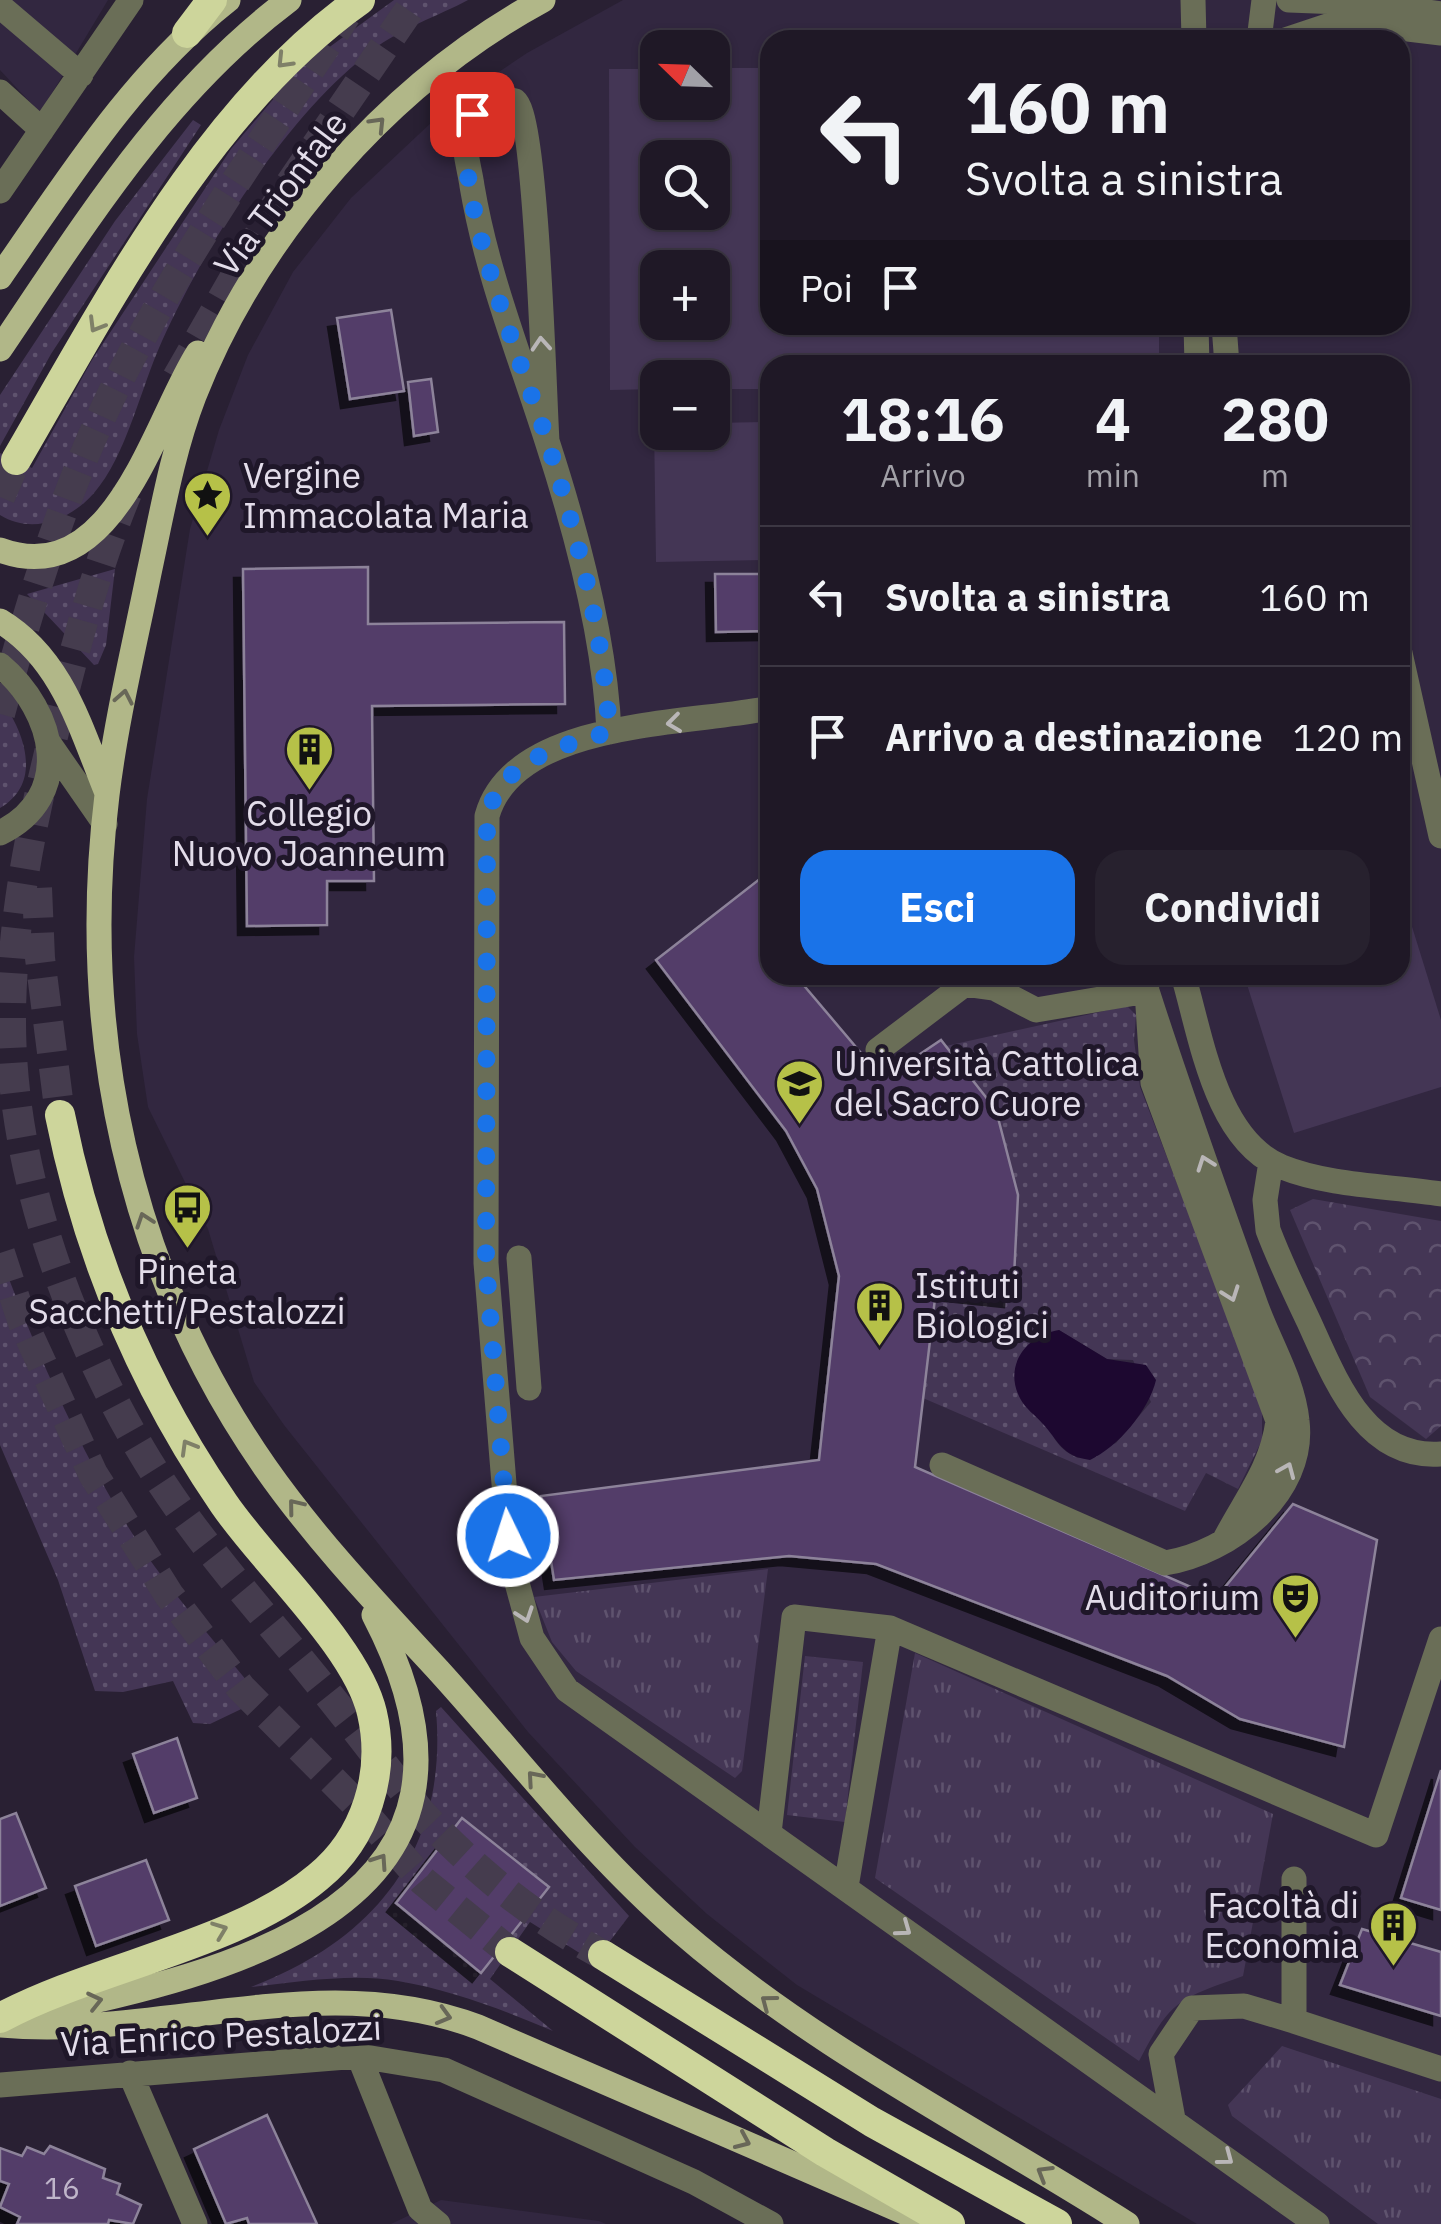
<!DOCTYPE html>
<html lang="it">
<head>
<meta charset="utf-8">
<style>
  body { margin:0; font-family:"IBM Plex Sans",sans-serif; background:#27212e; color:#f1f3f6; height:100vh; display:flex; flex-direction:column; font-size:38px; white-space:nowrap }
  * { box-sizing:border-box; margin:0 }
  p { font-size:32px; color:#a1a0a7 }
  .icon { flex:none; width:55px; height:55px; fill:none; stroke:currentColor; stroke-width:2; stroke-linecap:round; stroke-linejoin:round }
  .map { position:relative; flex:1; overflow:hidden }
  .panel { position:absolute; left:760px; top:355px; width:650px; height:630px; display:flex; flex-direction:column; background:#1f1826; border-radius:30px; box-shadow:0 2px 8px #0004,0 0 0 2px #3c3743 }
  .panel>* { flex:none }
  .hud { position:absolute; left:760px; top:30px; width:650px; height:305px; border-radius:30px; box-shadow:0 2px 8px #0004,0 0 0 2px #3c3743; background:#1f1826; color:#f1f3f6; overflow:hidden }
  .needle { width:65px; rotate:293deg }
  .tools { position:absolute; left:640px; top:30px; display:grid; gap:20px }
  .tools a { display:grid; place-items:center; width:90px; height:90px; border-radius:20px; background:#1f1826; box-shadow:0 2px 8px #0004,0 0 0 2px #3c3743; font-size:50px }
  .pin { position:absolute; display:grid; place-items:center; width:85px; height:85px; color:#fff; margin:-42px; border-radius:20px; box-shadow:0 5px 15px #0006 }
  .me { position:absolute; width:110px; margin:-55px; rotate:356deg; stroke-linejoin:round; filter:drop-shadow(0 0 8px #0008) }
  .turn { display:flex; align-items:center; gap:35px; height:210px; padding:0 40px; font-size:45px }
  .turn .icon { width:130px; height:130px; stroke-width:2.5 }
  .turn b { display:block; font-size:70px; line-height:85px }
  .then { display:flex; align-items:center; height:95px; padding:0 40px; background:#0003; gap:20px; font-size:38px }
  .eta { display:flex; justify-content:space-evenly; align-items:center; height:170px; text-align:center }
  .eta b { font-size:60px; font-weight:800; line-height:70px }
  .cta { display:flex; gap:20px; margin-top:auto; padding:20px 40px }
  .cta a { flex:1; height:115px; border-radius:30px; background:#1a73e8; color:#fff; font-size:40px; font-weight:800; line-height:115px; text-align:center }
  .cta a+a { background:#27212e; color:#f1f3f6 }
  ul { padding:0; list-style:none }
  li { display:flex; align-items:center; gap:30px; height:140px; padding:0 40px; border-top:2px solid #3c3743 }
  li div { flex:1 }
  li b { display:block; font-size:38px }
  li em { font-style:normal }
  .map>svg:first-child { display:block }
  .built { fill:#322740; fill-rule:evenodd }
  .grass { fill:url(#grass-dots); fill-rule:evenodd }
  .forest { fill:url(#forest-crowns) }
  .park { fill:url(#park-tufts) }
  .pitch { fill:#443655; fill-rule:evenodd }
  .water { fill:#1d0830 }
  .building { fill:#523d69; stroke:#8d839a; stroke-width:2.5; filter:url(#shadow) }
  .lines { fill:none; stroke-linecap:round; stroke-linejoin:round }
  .highway-tunnel { stroke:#453c4e; stroke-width:30; stroke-dasharray:30 15; stroke-linecap:butt }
  .minor { stroke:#6a6e57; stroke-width:25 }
  .major { stroke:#b1b788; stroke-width:25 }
  .highway { stroke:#cdd59b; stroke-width:30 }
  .oneway { stroke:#7f8068 }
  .oneway2 { stroke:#686758 }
  .oneway3 { stroke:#b9b6b7 }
  .route { stroke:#1a73e8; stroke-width:18; stroke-dasharray:0 32.4 }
  .labels { text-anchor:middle; stroke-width:10; stroke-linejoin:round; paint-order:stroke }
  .number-label { font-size:30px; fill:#bfb5ca }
  .street-label { font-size:35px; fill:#e3ddea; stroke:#1f1729 }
  .poi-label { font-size:35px; fill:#e3ddea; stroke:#1f1729; text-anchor:start }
</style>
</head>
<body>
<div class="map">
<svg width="1441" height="2224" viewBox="0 0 1441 2224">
  <defs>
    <pattern id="grass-dots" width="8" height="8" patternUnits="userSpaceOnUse" patternTransform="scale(2.5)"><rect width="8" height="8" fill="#443655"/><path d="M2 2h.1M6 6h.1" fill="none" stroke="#5f536e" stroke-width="1.8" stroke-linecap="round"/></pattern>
    <pattern id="forest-crowns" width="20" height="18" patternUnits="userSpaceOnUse" patternTransform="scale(2.5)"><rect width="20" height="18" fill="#443655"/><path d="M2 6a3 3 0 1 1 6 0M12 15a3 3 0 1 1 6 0" fill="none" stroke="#5f536e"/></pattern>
    <pattern id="park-tufts" width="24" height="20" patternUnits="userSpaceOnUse" patternTransform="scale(2.5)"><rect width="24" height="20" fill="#443655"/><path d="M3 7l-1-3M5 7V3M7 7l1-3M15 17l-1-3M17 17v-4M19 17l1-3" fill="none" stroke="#5f536e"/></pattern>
    <filter id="shadow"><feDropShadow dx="-9" dy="9" stdDeviation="0" flood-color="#0009"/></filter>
  </defs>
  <rect width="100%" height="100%" fill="#292033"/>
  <path class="built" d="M0 0H108L40 113 0 70Z
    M623 0H1441V2224H1197L797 1985 707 1914 635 1847 528 1732 284 1425 254 1382 208 1229 148 1107 137 1034 134 957 147 799 190 529 219 430 248 355 293 272 351 198 433 121 481 84 527 53ZM770 40H1400V325H770ZM658 48H712V102H658ZM658 158H712V212H658ZM658 268H712V322H658ZM770 365H1400V975H770ZM658 378H712V432H658Z
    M441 2200 599 2221 606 2224H391Z"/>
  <path class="grass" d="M394 0H468C438 16 400 29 374 49 287 114 206 244 162 341 141 387 126 457 94 493 70 520 33 535 0 515V453L32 468 92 360 231 149 298 70Z
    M193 120 201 125 51 354 0 446V395L115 221Z
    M115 569 106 645 98 664 94 665 27 594Z
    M0 698C24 731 44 782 0 808Z
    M1127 1006 1136 1015 1134 1040 1140 1087 1262 1405V1440L1238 1489 1206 1473 1185 1511 923 1398 936 1290 1013 1297 1018 1195 996 1110 946 1046ZM1059 1330 1107 1359 1133 1360 1151 1402 1116 1443 1078 1458C1027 1436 1053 1374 1059 1330Z
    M9 1279C45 1373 96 1485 155 1567 188 1612 226 1655 262 1699L210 1724 193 1723 173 1681 123 1692 95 1691 58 1580 0 1445V1283Z
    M805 1656 863 1662 845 1822 787 1815Z
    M441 1707 629 1916 594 1962 530 1922 490 1979 553 2031C503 2010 452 1990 398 1981 351 1973 299 1982 251 1987 377 1939 448 1848 436 1711ZM462 1819 549 1887 481 1972 395 1904Z"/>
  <path class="forest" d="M1313 1199 1441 1221V1426L1426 1439 1370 1397 1290 1210Z"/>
  <path class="park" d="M768 1569 742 1771 735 1778 576 1671 552 1642 534 1597Z
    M915 1653 1273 1814 1243 1976C1179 1999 1171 1999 1139 2061L875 1878Z
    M1282 2046 1441 2099V2224H1378L1232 2116 1228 2105Z"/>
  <path class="pitch" d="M713 68H770V325H1159V365H770V389H713L712 378H658L657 389 610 390 609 69H657L658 102H712ZM658 158H712V212H658ZM658 268H712V322H658Z
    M770 422V560L656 562 654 424 658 432H712L713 423Z
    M1400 888 1441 1020V1087L1294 1133 1244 975H1400Z"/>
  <path class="water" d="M1059 1330 1107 1359 1146 1365 1156 1380C1149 1410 1118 1447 1090 1460 1061 1456 1059 1441 1042 1423 1035 1415 1026 1409 1021 1400 1002 1367 1026 1335 1059 1330Z"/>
  <path class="building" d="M391 310 404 391 350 399 337 318Z
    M431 379 438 432 414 436 408 382Z
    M368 567V624L564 622 565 704 372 706 374 881H327V925L247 926 243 569Z
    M715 574H770V631L716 632Z
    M770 871V975H795L883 1079 941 1040 996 1110 1018 1195 1013 1298 936 1290 915 1467 1216 1598 1293 1504 1377 1540 1344 1747 1240 1719 1167 1676 876 1564 789 1556 554 1580 541 1496 819 1460 839 1276 817 1189 786 1131 656 960Z
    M177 1738 197 1798 154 1813 133 1754Z
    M1441 1770V1910L1401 1898Z
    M16 1813 46 1888 0 1906V1819Z
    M462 1818 549 1887 481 1973 396 1903Z
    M146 1860 169 1920 96 1946 75 1886Z
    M1362 1929 1441 1952V2016L1340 1985Z
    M267 2115 317 2224H249L247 2218 226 2224 194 2149Z
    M50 2146 105 2169 103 2178 120 2184 117 2194 141 2205 133 2224 109 2220 108 2224H17L20 2217 0 2207 9 2184 0 2181V2148L22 2156 27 2147 44 2154Z"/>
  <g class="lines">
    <path class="highway-tunnel" d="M177 378 279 200 416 0
      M127 493C97 565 77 641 58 716 33 816 11 918 11 1021 11 1168 67 1324 141 1450 191 1535 258 1607 319 1683 354 1726 387 1770 422 1814 477 1872 532 1917 603 1955
      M0 497 16 460
      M0 714C31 600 64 490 117 384 182 255 267 136 346 15
      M37 888 40 958 60 1115
      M0 1253 23 1323 93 1474 169 1595 241 1688 355 1803 423 1881 510 1952"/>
    <path class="minor" d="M1193 0 1194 40
      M1289 0 1367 3 1441 14
      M0 6 81 75
      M1259 40 1264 0
      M1285 40 1342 21 1441 33
      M0 92 42 130
      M0 191 131 0
      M1196 325 1197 365
      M1224 325 1227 365
      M547 441C544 395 537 118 515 101 493 94 467 109 465 133 463 149 470 170 472 186 487 275 520 356 547 441 576 530 605 639 609 732
      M1400 653 1441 836
      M0 665C56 712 75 796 0 833
      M770 708C689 725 514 719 487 816L486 1263 510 1557 532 1638 567 1690 1317 2224
      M48 742 105 824
      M1183 975C1201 1035 1215 1140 1282 1167 1329 1186 1391 1186 1441 1194
      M878 1050 965 984 994 988 1036 1010 1147 991 1145 975
      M1271 1162 1265 1200 1268 1230C1280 1262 1295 1292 1309 1322 1335 1379 1365 1460 1441 1454
      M519 1258 529 1388
      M942 1465 1165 1563C1229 1553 1306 1494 1297 1421 1293 1379 1267 1339 1254 1300 1217 1197 1180 1094 1147 991L1153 1083 1278 1421C1272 1468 1245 1500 1224 1541
      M890 1628 1376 1835 1441 1639
      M769 1833 794 1617 890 1628 846 1887
      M1294 1879V2021L1441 2069
      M359 2056 420 2209 438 2224
      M130 2073 195 2224
      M0 2085 359 2056 444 2070 694 2182 771 2224
      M1173 2119 1161 2054 1192 2008 1244 2006 1294 2021"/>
    <path class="major" d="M543 0C390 83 258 233 194 396 172 453 162 513 149 573 134 647 116 721 107 795 78 1032 128 1270 265 1467 316 1540 379 1606 439 1671 518 1758 590 1853 679 1930 815 2048 976 2128 1127 2224
      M0 277C69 178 132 76 228 0
      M0 349C86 222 165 93 289 0
      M0 550C114 592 154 422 198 353
      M0 621C63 659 81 730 107 793
      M20 2017C236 1973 525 1904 374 1615
      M0 2025C161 2040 320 1967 478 2027L920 2219"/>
    <path class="highway" d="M187 33 212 0
      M16 460C108 302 208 107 360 0
      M510 1952 825 2152 950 2224
      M603 1955 872 2122 1057 2224
      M0 2018C97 1966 236 1946 318 1877 366 1838 386 1773 372 1713 357 1647 265 1564 224 1504 143 1386 88 1255 60 1115"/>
  </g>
  <defs><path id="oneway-chevron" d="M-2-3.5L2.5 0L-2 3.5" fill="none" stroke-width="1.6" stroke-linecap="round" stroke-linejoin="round" transform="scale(2.5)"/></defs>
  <g class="oneway">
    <use href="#oneway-chevron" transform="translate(284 61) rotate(134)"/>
    <use href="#oneway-chevron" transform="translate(96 325) rotate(121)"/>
    <use href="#oneway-chevron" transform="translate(188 1447) rotate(-120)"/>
    <use href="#oneway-chevron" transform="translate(220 1930) rotate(-21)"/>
  </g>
  <g class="oneway2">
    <use href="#oneway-chevron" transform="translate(378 124) rotate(-46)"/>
    <use href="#oneway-chevron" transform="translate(124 697) rotate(-79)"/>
    <use href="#oneway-chevron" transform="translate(144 1220) rotate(-109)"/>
    <use href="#oneway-chevron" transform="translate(295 1506) rotate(-129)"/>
    <use href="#oneway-chevron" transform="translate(534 1778) rotate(-131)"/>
    <use href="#oneway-chevron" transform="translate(380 1861) rotate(-56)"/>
    <use href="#oneway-chevron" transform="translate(95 2001) rotate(-13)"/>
    <use href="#oneway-chevron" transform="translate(768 2002) rotate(-143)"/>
    <use href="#oneway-chevron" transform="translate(444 2016) rotate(16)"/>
    <use href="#oneway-chevron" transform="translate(743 2141) rotate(24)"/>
    <use href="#oneway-chevron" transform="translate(1044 2173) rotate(-149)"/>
  </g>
  <g class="oneway3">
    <use href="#oneway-chevron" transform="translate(541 344) rotate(-94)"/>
    <use href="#oneway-chevron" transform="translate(674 723) rotate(173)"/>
    <use href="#oneway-chevron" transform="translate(1205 1163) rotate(-110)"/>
    <use href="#oneway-chevron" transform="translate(1231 1294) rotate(70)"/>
    <use href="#oneway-chevron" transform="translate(1287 1470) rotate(-67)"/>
    <use href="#oneway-chevron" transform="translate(525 1615) rotate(71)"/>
    <use href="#oneway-chevron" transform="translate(904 1929) rotate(36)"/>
    <use href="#oneway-chevron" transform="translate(1226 2158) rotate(37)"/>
  </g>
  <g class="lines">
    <path class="route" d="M472 114C443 172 527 377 548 443 576 534 605 636 609 732 559 747 503 759 487 816L486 1264 508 1536"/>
  </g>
  <defs>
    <symbol id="sight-pin" viewBox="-11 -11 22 30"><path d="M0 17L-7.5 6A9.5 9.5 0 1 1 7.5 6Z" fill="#b6c148" stroke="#1f1729"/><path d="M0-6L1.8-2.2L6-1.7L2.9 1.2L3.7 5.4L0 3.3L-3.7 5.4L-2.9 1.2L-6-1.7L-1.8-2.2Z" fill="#111"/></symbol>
    <symbol id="building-pin" viewBox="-11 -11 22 30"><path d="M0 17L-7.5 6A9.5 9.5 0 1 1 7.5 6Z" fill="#b6c148" stroke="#1f1729"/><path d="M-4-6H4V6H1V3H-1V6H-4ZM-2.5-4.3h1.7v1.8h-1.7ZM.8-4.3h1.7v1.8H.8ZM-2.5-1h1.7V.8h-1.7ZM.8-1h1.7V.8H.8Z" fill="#111"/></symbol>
    <symbol id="university-pin" viewBox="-11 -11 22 30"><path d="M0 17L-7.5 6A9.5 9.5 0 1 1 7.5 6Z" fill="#b6c148" stroke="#1f1729"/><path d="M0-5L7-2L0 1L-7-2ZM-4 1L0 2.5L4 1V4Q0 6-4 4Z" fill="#111"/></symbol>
    <symbol id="bus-pin" viewBox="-11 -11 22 30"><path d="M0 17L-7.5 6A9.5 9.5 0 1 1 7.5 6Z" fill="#b6c148" stroke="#1f1729"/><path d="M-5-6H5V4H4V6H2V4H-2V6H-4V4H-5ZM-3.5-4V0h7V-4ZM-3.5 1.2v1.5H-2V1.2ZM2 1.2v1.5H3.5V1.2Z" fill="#111"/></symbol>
    <symbol id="theatre-pin" viewBox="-11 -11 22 30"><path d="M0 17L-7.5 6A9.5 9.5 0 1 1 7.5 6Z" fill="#b6c148" stroke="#1f1729"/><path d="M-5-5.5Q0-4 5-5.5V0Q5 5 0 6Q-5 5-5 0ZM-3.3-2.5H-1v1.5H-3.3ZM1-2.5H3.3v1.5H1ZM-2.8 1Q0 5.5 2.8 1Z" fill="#111"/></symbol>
  </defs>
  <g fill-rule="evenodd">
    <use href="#sight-pin" x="180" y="468" width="55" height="75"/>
    <use href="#building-pin" x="282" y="722" width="55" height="75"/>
    <use href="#university-pin" x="772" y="1056" width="55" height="75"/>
    <use href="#bus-pin" x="160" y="1180" width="55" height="75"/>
    <use href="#building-pin" x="852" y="1278" width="55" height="75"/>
    <use href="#theatre-pin" x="1268" y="1570" width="55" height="75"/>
    <use href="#building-pin" x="1366" y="1898" width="55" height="75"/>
  </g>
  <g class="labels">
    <g class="number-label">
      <text x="62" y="2199">16</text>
    </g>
    <g class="street-label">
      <text transform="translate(281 194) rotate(-53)" y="12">Via Trionfale</text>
      <text transform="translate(221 2036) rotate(-3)" y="12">Via Enrico Pestalozzi</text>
    </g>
    <g class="poi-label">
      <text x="243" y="488">Vergine<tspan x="243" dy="40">Immacolata Maria</tspan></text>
      <text x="309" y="826" text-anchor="middle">Collegio<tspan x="309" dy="40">Nuovo Joanneum</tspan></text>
      <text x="834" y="1076">Università Cattolica<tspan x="834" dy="40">del Sacro Cuore</tspan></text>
      <text x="187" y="1284" text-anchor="middle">Pineta<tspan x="187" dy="40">Sacchetti/Pestalozzi</tspan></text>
      <text x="915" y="1298">Istituti<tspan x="915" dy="40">Biologici</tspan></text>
      <text x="1260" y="1610" text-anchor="end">Auditorium</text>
      <text x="1359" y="1918" text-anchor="end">Facoltà di<tspan x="1359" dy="40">Economia</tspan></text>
    </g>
  </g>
</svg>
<div class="tools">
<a><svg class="needle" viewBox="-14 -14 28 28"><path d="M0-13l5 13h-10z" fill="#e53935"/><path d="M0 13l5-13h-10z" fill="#a1a0a7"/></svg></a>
<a><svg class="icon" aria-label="search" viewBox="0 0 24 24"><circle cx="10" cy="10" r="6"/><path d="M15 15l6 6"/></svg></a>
<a>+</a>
<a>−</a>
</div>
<div class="pin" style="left:472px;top:114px;background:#d93025"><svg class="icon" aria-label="arrive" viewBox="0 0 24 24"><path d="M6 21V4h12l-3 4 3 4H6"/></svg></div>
<svg class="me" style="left:508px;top:1536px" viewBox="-20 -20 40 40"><circle r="17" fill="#1a73e8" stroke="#fff" stroke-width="3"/><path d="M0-11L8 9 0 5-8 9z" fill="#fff"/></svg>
<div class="hud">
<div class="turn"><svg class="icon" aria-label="left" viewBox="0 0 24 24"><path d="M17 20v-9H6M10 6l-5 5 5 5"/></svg><div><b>160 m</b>Svolta a sinistra</div></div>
<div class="then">Poi<svg class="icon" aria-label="arrive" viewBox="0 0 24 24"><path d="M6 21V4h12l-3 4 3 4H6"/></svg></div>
</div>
<section class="panel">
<div class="eta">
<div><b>18:16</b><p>Arrivo</p></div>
<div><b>4</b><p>min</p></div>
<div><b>280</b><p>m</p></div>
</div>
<ul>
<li><svg class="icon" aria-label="left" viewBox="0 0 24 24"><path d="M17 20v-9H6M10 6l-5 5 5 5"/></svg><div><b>Svolta a sinistra</b></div><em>160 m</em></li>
<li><svg class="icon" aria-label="arrive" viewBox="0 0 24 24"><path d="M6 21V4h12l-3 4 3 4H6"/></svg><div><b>Arrivo a destinazione</b></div><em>120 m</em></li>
</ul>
<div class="cta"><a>Esci</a><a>Condividi</a></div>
</section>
</div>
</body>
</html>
